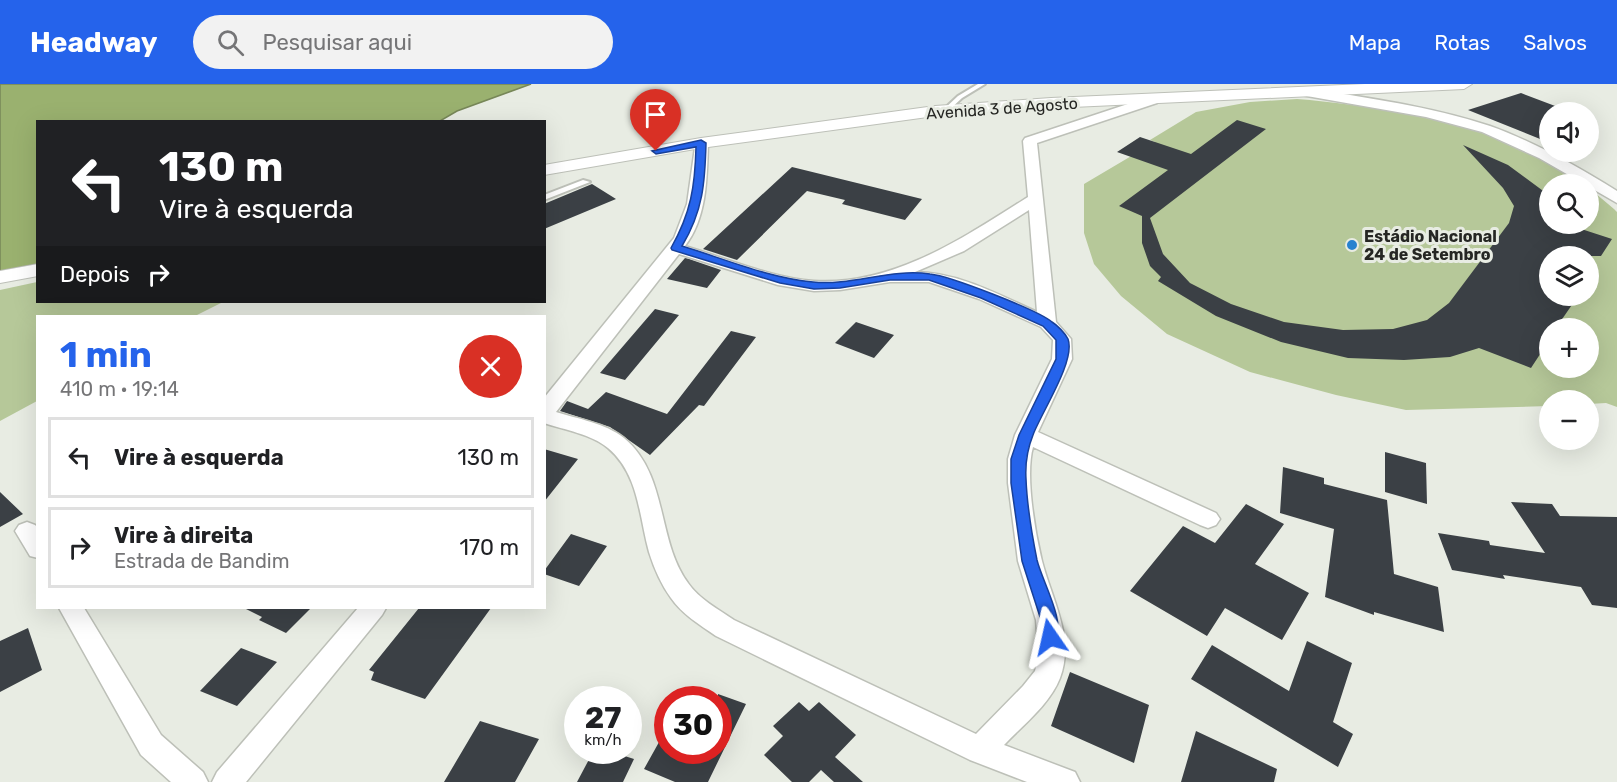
<!DOCTYPE html>
<html lang="pt">
<head>
<meta charset="utf-8">
<style>
  body { margin:0; font-family:Rubik,sans-serif; background:#f2f2f2; color:#202124; height:100vh; display:flex; flex-direction:column; font-size:22px; white-space:nowrap }
  * { box-sizing:border-box; margin:0 }
  p { font-size:20px; color:#757577 }
  .icon { flex:none; width:33px; height:33px; fill:none; stroke:currentColor; stroke-width:2; stroke-linecap:round; stroke-linejoin:round }
  .map { position:relative; flex:1; overflow:hidden }
  .sheet { position:absolute; left:36px; top:231px; width:510px; height:294px; display:flex; flex-direction:column; background:#fff; border-radius:0px; box-shadow:0 6px 24px #0002 }
  .sheet>* { flex:none }
  .banner { position:absolute; left:36px; top:36px; width:510px; height:183px; border-radius:0px; box-shadow:0 6px 24px #0002; background:#202124; color:#fff; overflow:hidden }
  .controls { position:absolute; left:1539px; top:18px; display:grid; gap:12px }
  .controls a { display:grid; place-items:center; width:60px; height:60px; border-radius:50%; background:#fff; box-shadow:0 6px 24px #0002; font-size:30px }
  .speed { position:absolute; left:564px; top:602px; display:flex; gap:12px; font-size:30px; font-weight:700; text-align:center }
  .speed>* { display:grid; place-content:center; width:78px; height:78px; border-radius:50%; background:#fff; box-shadow:0 6px 24px #0002; line-height:1 }
  .speed small { font-size:15px; font-weight:400 }
  .speed .limit { border:9px solid #d22; background:#fff; color:#111 }
  .pin { position:absolute; display:grid; place-items:center; width:51px; height:51px; color:#fff; margin:-62px -26px; border-radius:50% 50% 50% 0; rotate:-45deg; box-shadow:0 0 6px #0007 }
  .pin .icon { rotate:45deg }
  .me { position:absolute; width:66px; margin:-33px; rotate:349deg; stroke-linejoin:round; filter:drop-shadow(0 0 4px #0008) }
  .turn { display:flex; align-items:center; gap:21px; height:126px; padding:0 24px; font-size:27px }
  .turn .icon { width:78px; height:78px; stroke-width:2.5 }
  .turn b { display:block; font-size:42px; line-height:51px }
  .then { display:flex; align-items:center; height:57px; padding:0 24px; background:#0003; gap:12px; font-size:22px }
  .round { display:grid; place-items:center; flex:none; width:63px; height:63px; border-radius:32px; background:#f2f2f2 }
  .head { display:flex; align-items:center; justify-content:space-between; height:102px; padding:0 24px }
  h1 { font-size:36px; font-weight:700; line-height:45px; color:#2563eb }
  ul { padding:0; list-style:none }
  li { display:flex; align-items:center; gap:18px; height:81px; margin:0 12px 9px; padding:0 12px; border:3px solid #e0e0e0; border-radius:0px }
  li div { flex:1 }
  li b { display:block; font-size:22px }
  li em { font-style:normal }
  header { display:flex; align-items:center; gap:36px; box-sizing:border-box; height:84px; padding:0 30px; background:#2563eb; color:#fff }
  header strong { font-size:28px }
  nav { display:flex; gap:33px; margin-inline-start:auto; font-size:21px }
  .search { width:420px; height:54px; background:#f2f2f2; display:flex; align-items:center; gap:15px; box-sizing:border-box; padding:0 21px; border-radius:33px; color:#757577; font-size:22px }
  .map>svg:first-child { display:block }
  .green { fill:#b6c899; fill-rule:evenodd }
  .water { fill:#9ab16f; stroke:#778758; stroke-width:1.5 }
  .building { fill:#3b4045 }
  .lines { fill:none; stroke-linecap:round; stroke-linejoin:round }
  .service-casing { stroke:#bdc0b8; stroke-width:4 }
  .minor-casing { stroke:#bdc0b8; stroke-width:3 }
  .tertiary-casing { stroke:#bdc0b8; stroke-width:2 }
  .service { fill:#fff; fill-rule:evenodd }
  .minor { fill:#fff; fill-rule:evenodd }
  .tertiary { fill:#fff; fill-rule:evenodd }
  .route { fill:#2563eb; stroke:#184099; stroke-width:1.5 }
  .poi-dot { fill:#2782cf; stroke:#e8ece3; stroke-width:2 }
  .labels { text-anchor:middle; stroke-width:6; stroke-linejoin:round; paint-order:stroke }
  .far-street-label { font-size:16px; fill:#252623; stroke:#e8ece3 }
  .far-poi-label { font-size:16px; font-weight:bold; fill:#252623; stroke:#e8ece3; text-anchor:start }
</style>
</head>
<body>
<header>
<strong>Headway</strong>
<div class="search"><svg class="icon" aria-label="search" viewBox="0 0 24 24"><circle cx="10" cy="10" r="6"/><path d="M15 15l6 6"/></svg>Pesquisar aqui</div>
<nav><a>Mapa</a><a>Rotas</a><a>Salvos</a></nav>
</header>
<div class="map">
<svg width="1617" height="698" viewBox="0 0 1617 698">
  <rect width="100%" height="100%" fill="#e8ece3"/>
  <path class="green" d="M1297 15C1384 22 1515 44 1584 100H1550V140H1588L1589 104 1614 125 1617 128V323L1606 319 1589 320 1588 316H1550L1549 322 1406 326 1336 311 1250 288 1167 250 1121 212 1094 180 1084 149V100L1155 58 1150 56 1196 28 1250 18ZM1550 172H1588V212H1550ZM1550 244H1588V284H1550Z
    M37 198 38 218H223L195 232H38L37 317 0 337V206Z"/>
  <path class="water" d="M0 0H531L457 27 440 37 38 38 37 180 0 187Z"/>
  <path class="building" d="M1521 9 1571 28H1550V59L1468 26Z
    M1237 36 1266 45 1150 134 1163 170 1190 199 1231 220 1284 238 1343 246 1393 245 1427 236 1449 219 1509 139 1514 122 1503 104 1463 61 1508 81 1550 112V140H1571L1572 142 1612 155 1601 172H1550V212H1578L1556 244H1550V255L1531 284 1479 264 1450 273 1404 276 1348 274 1281 258 1216 232 1158 197 1161 193 1150 182 1142 159V132L1119 122 1168 86 1117 68 1140 53 1191 70Z
    M792 83 922 115 905 136 842 120 845 116 807 107 737 176 703 165Z
    M592 100 616 115 544 145V120Z
    M685 174 689 175 721 186 707 204 667 195Z
    M655 225 679 231 625 296 600 289Z
    M856 238 894 251 874 274 835 259Z
    M731 247 756 253 704 322 699 321 650 371 610 343 560 327 567 317 588 325 606 308 667 330Z
    M544 365 578 375 544 418Z
    M1385 368 1426 379 1427 420 1385 408Z
    M1283 383 1324 394V400L1387 416 1394 490 1438 503 1444 548 1374 528V531L1325 513 1334 445 1280 429Z
    M0 408 23 430 0 443Z
    M1511 418 1552 420 1560 432 1617 433V524L1592 521 1581 503 1503 491 1505 495 1452 486 1438 449 1489 457 1490 461 1545 469Z
    M1246 420 1284 440 1255 480 1309 509 1282 556 1225 524 1207 552 1130 507 1183 442 1215 459Z
    M571 450 607 462 579 502 544 490V487Z
    M244 524H311L286 549 259 536 262 533Z
    M419 524H491L425 615 371 596 374 588 369 586Z
    M28 544 42 586 0 608V557Z
    M1307 557 1352 579 1333 638 1353 650 1338 683 1191 595 1212 561 1289 607Z
    M241 564 277 578 237 622 200 607Z
    M1070 588 1149 621 1134 679 1051 642Z
    M718 610 746 620 708 698H675L644 685 668 642V666H718Z
    M799 618 809 627 819 618 856 651 835 673 863 698H834L821 686 809 698H792L764 671 783 652 773 642Z
    M480 637 539 655 515 698H444Z
    M1196 647 1277 685 1274 698H1181Z
    M594 666H606L634 675 623 698H577Z"/>
  <g class="lines">
    <defs>
      <path id="service" d="M978 0H985L962 14 947 28H943V26L958 12Z
        M583 96 590 98 544 116V111Z"/>
      <path id="minor" d="M1305 4C1367 14 1430 22 1490 42 1535 58 1577 82 1617 107V119L1539 74 1482 48 1426 33 1301 11 1299 8 1301 5Z
        M1152 12 1158 16 1157 19 1037 59 1056 238 1071 255 1072 275 1038 348 1216 429 1220 435 1216 441 1208 444 1200 441 1033 363C1025 391 1035 448 1042 477 1052 516 1075 554 1060 594 1050 620 1023 641 1004 661L1075 688 1080 698H1027L970 676 716 552C700 541 682 530 671 514 661 500 654 484 649 468 639 432 639 390 608 364 591 350 565 346 544 339V314L674 154 687 120 696 56H706L708 59C707 93 707 134 685 162 725 174 772 194 814 197 893 202 963 154 1028 113L1023 57 1025 54ZM1029 126 1037 228C1000 211 957 188 915 188L964 167ZM679 170 778 201 814 207 840 206 890 198H929L979 215 1041 243 1053 256 1052 275 1015 351 1008 375V399L1018 477 1036 536 1039 571 1035 587 1023 602 976 650 734 536C718 525 699 515 688 499 656 455 669 392 624 354 605 339 578 335 556 328Z
        M27 438 35 441 38 444V474L30 472 15 447 19 441Z
        M59 524H84L161 651 203 688 208 698H171L141 671Z
        M358 524H386L382 531 246 698H212L217 688Z"/>
      <path id="tertiary" d="M1365 0H1472L1464 5 1051 24 935 32 701 64 544 91V81L701 54 935 22 1051 14Z
        M38 180V192L0 199V187Z"/>
    </defs>
    <use href="#service" class="service-casing"/>
    <use href="#minor" class="minor-casing"/>
    <use href="#tertiary" class="tertiary-casing"/>
    <use href="#service" class="service"/>
    <use href="#minor" class="minor"/>
    <use href="#tertiary" class="tertiary"/>
  </g>
  <path class="route" d="M701 56 706 59C705 99 703 127 682 162 725 175 769 194 813 198 852 202 891 184 930 190 950 192 1038 226 1052 238 1057 241 1065 249 1068 255 1076 277 1041 329 1033 351 1027 366 1025 379 1026 395 1027 421 1032 451 1037 476 1042 497 1066 538 1056 558L1050 560 1044 558 1041 536 1022 477 1011 399V375L1019 351 1056 275V256L1043 242 981 214 929 196H890L840 204 814 205 780 199 672 166 671 164C691 129 695 102 696 63L656 70 652 67Z"/>
  <circle class="poi-dot" cx="1352" cy="161" r="6"/>
  <g class="labels">
    <g class="far-street-label">
      <text transform="translate(1002 24) rotate(-4)" y="6">Avenida 3 de Agosto</text>
    </g>
    <g class="far-poi-label">
      <text x="1364" y="158">Estádio Nacional<tspan x="1364" dy="18">24 de Setembro</tspan></text>
    </g>
  </g>
</svg>
<div class="controls">
<a><svg class="icon" aria-label="sound" viewBox="0 0 24 24"><path d="M4 9h4l5-4v14l-5-4H4zM17 9q2 3 0 6"/></svg></a>
<a><svg class="icon" aria-label="search" viewBox="0 0 24 24"><circle cx="10" cy="10" r="6"/><path d="M15 15l6 6"/></svg></a>
<a><svg class="icon" aria-label="layers" viewBox="0 0 24 24"><path d="M12 4l9 5-9 5-9-5zM3 14l9 5 9-5"/></svg></a>
<a>+</a>
<a>−</a>
</div>
<div class="speed"><div>27<small>km/h</small></div><div class="limit">30</div></div>
<div class="pin" style="left:656px;top:67px;background:#d93025"><svg class="icon" aria-label="arrive" viewBox="0 0 24 24"><path d="M6 21V4h12l-3 4 3 4H6"/></svg></div>
<svg class="me" style="left:1050px;top:553px" viewBox="-20 -20 40 40"><path d="M0-17L14 15 0 8-14 15z" fill="#2563eb" stroke="#fff" stroke-width="4"/></svg>
<div class="banner">
<div class="turn"><svg class="icon" aria-label="left" viewBox="0 0 24 24"><path d="M17 20v-9H6M10 6l-5 5 5 5"/></svg><div><b>130 m</b>Vire à esquerda</div></div>
<div class="then">Depois<svg class="icon" aria-label="right" viewBox="0 0 24 24"><path d="M7 20v-9h11M14 6l5 5-5 5"/></svg></div>
</div>
<section class="sheet">
<div class="head"><div><h1>1 min</h1><p>410 m · 19:14</p></div><a class="round" style="background:#d93025;color:#fff"><svg class="icon" aria-label="close" viewBox="0 0 24 24"><path d="M6 6l12 12M18 6L6 18"/></svg></a></div>
<ul>
<li><svg class="icon" aria-label="left" viewBox="0 0 24 24"><path d="M17 20v-9H6M10 6l-5 5 5 5"/></svg><div><b>Vire à esquerda</b></div><em>130 m</em></li>
<li><svg class="icon" aria-label="right" viewBox="0 0 24 24"><path d="M7 20v-9h11M14 6l5 5-5 5"/></svg><div><b>Vire à direita</b><p>Estrada de Bandim</p></div><em>170 m</em></li>
</ul>
</section>
</div>
</body>
</html>
